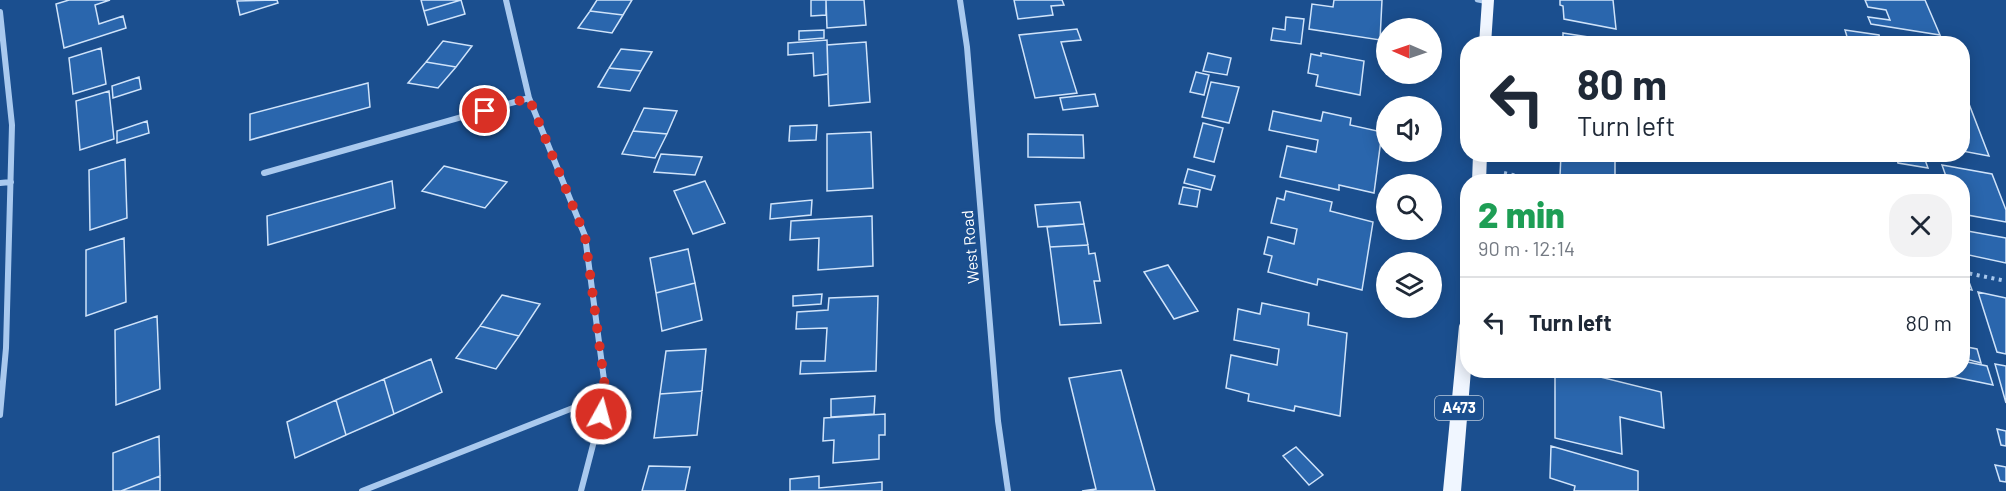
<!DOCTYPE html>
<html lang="en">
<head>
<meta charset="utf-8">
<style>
  body { margin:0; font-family:Barlow,sans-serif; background:#f2f2f3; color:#1f2937; height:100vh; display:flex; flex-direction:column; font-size:22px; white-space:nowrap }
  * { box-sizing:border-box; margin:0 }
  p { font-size:20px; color:#747a83 }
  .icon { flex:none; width:33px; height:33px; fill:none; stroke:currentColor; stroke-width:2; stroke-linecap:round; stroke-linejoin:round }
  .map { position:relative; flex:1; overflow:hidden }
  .side { position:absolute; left:1460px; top:174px; width:510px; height:204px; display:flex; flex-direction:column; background:#fff; border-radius:24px; box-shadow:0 3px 15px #0003 }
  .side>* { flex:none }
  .guide { position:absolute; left:1460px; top:36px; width:510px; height:126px; border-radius:24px; box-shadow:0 3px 15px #0003; background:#fff; color:#1f2937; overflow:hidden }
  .needle { width:39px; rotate:272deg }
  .controls { position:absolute; left:1376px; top:18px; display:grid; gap:12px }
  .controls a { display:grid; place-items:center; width:66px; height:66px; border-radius:50%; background:#fff; box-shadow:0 3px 15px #0003; font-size:30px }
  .pin { position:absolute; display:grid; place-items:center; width:51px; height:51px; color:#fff; margin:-26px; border:3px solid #fff; border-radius:50%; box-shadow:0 2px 6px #0007 }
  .me { position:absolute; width:66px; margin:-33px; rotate:7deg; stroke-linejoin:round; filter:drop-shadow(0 0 4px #0008) }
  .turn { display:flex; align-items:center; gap:21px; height:126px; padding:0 18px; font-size:27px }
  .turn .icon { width:78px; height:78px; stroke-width:2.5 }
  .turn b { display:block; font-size:42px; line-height:51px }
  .round { display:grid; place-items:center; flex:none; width:63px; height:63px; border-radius:24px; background:#f2f2f3 }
  .head { display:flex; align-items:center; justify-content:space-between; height:102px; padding:0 18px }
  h1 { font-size:36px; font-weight:800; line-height:45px; color:#1e9e55 }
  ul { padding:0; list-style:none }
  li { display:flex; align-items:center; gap:18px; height:90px; padding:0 18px; border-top:2px solid #e0e1e3 }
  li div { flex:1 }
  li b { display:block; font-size:22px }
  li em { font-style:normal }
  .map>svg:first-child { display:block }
  .building { fill:#2a66ad; stroke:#cfe3fa; stroke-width:1.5 }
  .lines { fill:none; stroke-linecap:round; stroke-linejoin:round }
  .path { stroke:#a9c9ee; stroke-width:4; stroke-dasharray:3 4.5; stroke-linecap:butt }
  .service { stroke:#a9c9ee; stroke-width:4.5 }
  .minor { stroke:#a9c9ee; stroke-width:6 }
  .primary { fill:#f0f6ff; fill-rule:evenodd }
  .route { stroke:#d93025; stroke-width:10; stroke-dasharray:0 18 }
  .labels { text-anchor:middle; stroke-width:6; stroke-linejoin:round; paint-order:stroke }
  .shield { fill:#1b4f8f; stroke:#bbcadd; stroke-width:1.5 }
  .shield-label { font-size:15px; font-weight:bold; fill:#fff }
  .street-label { font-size:16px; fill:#fff; stroke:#1b4f8f }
</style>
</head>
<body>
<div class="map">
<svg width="2006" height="491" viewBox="0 0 2006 491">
  <rect width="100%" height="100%" fill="#1b4f8f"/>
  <path class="building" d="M69 0H110L95 5 99 24 123 16 126 28 64 48 56 4Z
    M277 0 278 3 240 15 237 1Z
    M421 0H461L424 11Z
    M461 0 465 14 428 25 424 11Z
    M597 0H632L623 15 590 11Z
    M811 0H826V15L811 16Z
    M826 0H864L866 25 827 28Z
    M1014 0H1062L1064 5 1051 6 1053 15 1018 19Z
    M1334 0H1382L1380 40 1309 29 1312 4 1333 7Z
    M1560 0H1613L1616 29 1564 19 1563 6 1560 5Z
    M1865 0H1925L1940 35 1871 24 1868 17 1890 20 1886 10 1868 7Z
    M590 11 623 15 612 33 578 28Z
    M1286 17 1304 19 1301 44 1271 40 1273 28 1285 30Z
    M1077 29 1081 40 1061 42 1077 93 1035 98 1019 35Z
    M824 30V38L799 40V31Z
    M1845 30 1879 35 1881 44 1848 40Z
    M1563 33 1620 42V44H1563Z
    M827 40 828 74 814 76 813 53 788 55V43Z
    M443 41 472 46 456 67 426 62Z
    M866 42 870 102 829 106 827 45Z
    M101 48 106 84 73 94 69 58Z
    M621 49 652 52 641 71 609 68Z
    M1208 53 1231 58 1227 75 1203 71Z
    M1321 53 1364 61 1360 95 1316 86 1318 75 1308 73 1311 54 1321 56Z
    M426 62 456 67 438 88 408 83Z
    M609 68 641 71 630 91 598 87Z
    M1196 72 1209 75 1204 95 1190 92Z
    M139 77 141 89 113 98 112 86Z
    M1211 82 1239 87 1229 123 1202 117Z
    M368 83 370 107 250 140V114Z
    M109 91 114 139 80 150 76 101Z
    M1095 94 1098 106 1063 110 1060 98Z
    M1962 103 1969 104 1989 156 1962 151Z
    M644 108 677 111 667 134 633 131Z
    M1273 111 1321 121 1323 112 1351 118 1350 125 1382 132 1374 193 1339 185V190L1280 177 1287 146 1316 152 1318 140 1269 130Z
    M147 121 149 133 117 143V131Z
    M1203 123 1223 128 1214 162 1194 157Z
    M817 125 816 140 789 141 790 126Z
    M633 131 667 134 655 158 622 154Z
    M871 132 873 188 827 191V134Z
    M1028 134 1083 135 1084 158 1028 157Z
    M661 154 702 157 695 175 654 172Z
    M1561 154H1615V182H1585L1560 176Z
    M1896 154 1924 157 1928 168 1898 163Z
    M125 159 127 218 90 230 89 170Z
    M1942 165 1992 174 2006 210V222L1962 214V182H1948Z
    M444 166 507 182 485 208 422 191Z
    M1188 169 1215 176 1211 190 1184 183Z
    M392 181 395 208 268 245 267 216Z
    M705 181 725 223 693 234 674 191Z
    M1183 187 1200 190 1197 207 1179 204Z
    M1286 191 1332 202 1330 211 1373 222 1362 290 1318 279 1317 285 1268 272 1272 256 1264 254 1268 237 1294 244 1297 229 1271 223 1277 198 1284 200Z
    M812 200 811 215 770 219 771 204Z
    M1080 202 1084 224 1038 227 1035 205Z
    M872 216 873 266 818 270 819 238 790 240 791 221Z
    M1084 224 1088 245 1050 247 1047 227Z
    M1962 230 2006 238V263L1964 254Z
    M124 238 126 302 86 316V250Z
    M1088 245 1089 254 1095 253 1100 281H1094L1101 323 1060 325 1050 247Z
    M688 249 695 283 656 293 650 258Z
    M1168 265 1198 311 1174 319 1144 272Z
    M1962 274H1966L1972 290 1962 288Z
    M695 283 702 320 662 331 656 293Z
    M1978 292 2006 298V354L1997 352Z
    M822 294 821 304 793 306V296Z
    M502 295 540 304 519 336 480 326Z
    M878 296 876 371 800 374 801 361H825L827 328 796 329 797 312 828 310 829 298Z
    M1262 303 1309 313 1308 325 1347 333 1340 416 1295 406 1294 411 1248 401 1249 394 1226 388 1231 355 1277 365 1279 349 1234 340 1238 309 1260 314Z
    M157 316 160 389 116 405 115 330Z
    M480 326 519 336 496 369 456 358Z
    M1962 346 1977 349 1981 363 1962 358Z
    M706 349 702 391 660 394 666 351Z
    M431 359 442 392 394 414 384 379Z
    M1962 361 1987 366 1993 385 1940 374 1939 370H1962Z
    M1995 364 2006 366V403Z
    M1121 370 1155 491H1082L1096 489 1069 378Z
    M1555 370H1572L1661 392 1664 428 1620 417 1622 454 1555 438Z
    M384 379 394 414 346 435 336 400Z
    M702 391 697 435 654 438 660 394Z
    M875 396 874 414 831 417V399Z
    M336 400 346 435 295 458 287 422Z
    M885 414V435H879V459L833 463 834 440 823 441 824 418Z
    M1997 429 2006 431V446L2001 445Z
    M159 436 160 476 121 491H113V453Z
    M1551 446 1638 471V491H1574L1575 486 1550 478Z
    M1296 447 1323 475 1309 485 1283 456Z
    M1995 465 2006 467V482L2000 481Z
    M649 466 690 467 685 491H642Z
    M160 476V491H121Z
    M819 476V488L882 482V491H790V479Z"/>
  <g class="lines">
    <path class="path" d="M1504 173 1545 182
      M1962 272 2006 281"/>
    <path class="service" d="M1477 0 1487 2"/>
    <path class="minor" d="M506 0 529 98 585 236 606 395 581 491
      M960 0 967 47 998 421 1008 491
      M0 12 12 125 6 348 0 415
      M264 173 529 98
      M0 183 11 182
      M362 491 606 395"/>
    <path class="primary" d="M1482 0H1494L1491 44H1479Z
      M1473 154H1487L1486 182H1472Z
      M1467 319V370H1471L1461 491H1443L1459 326 1461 321Z"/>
  </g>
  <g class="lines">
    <path class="route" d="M485 111 529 98 585 236 606 395 601 414"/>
  </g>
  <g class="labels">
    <rect class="shield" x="1435" y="396" width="48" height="24" rx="4.5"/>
    <g class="shield-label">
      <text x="1459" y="413">A473</text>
    </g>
    <g class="street-label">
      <text transform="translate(970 247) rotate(-95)" y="6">West Road</text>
    </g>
  </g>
</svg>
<div class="controls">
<a><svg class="needle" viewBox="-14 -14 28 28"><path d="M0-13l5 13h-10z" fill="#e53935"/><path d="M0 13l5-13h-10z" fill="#747a83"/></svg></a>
<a><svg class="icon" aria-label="sound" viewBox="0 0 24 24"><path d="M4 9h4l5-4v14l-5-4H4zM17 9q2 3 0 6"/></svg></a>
<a><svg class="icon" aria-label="search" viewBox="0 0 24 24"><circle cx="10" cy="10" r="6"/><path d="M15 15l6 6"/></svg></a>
<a><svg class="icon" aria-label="layers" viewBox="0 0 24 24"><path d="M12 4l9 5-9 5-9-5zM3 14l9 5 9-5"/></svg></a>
</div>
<div class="pin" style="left:485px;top:111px;background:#d93025"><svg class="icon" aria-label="arrive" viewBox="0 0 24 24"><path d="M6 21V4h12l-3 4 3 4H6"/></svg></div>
<svg class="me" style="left:601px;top:414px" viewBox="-20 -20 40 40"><circle r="17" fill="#d93025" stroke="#fff" stroke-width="3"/><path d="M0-11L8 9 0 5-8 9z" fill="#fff"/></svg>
<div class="guide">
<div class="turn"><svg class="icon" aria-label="left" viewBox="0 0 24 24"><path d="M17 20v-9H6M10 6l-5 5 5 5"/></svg><div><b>80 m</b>Turn left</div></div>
</div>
<section class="side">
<div class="head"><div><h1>2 min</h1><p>90 m · 12:14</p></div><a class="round"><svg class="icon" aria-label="close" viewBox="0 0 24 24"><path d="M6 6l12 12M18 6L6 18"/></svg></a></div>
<ul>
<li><svg class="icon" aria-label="left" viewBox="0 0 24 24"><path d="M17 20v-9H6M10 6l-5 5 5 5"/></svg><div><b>Turn left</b></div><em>80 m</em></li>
</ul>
</section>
</div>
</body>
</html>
